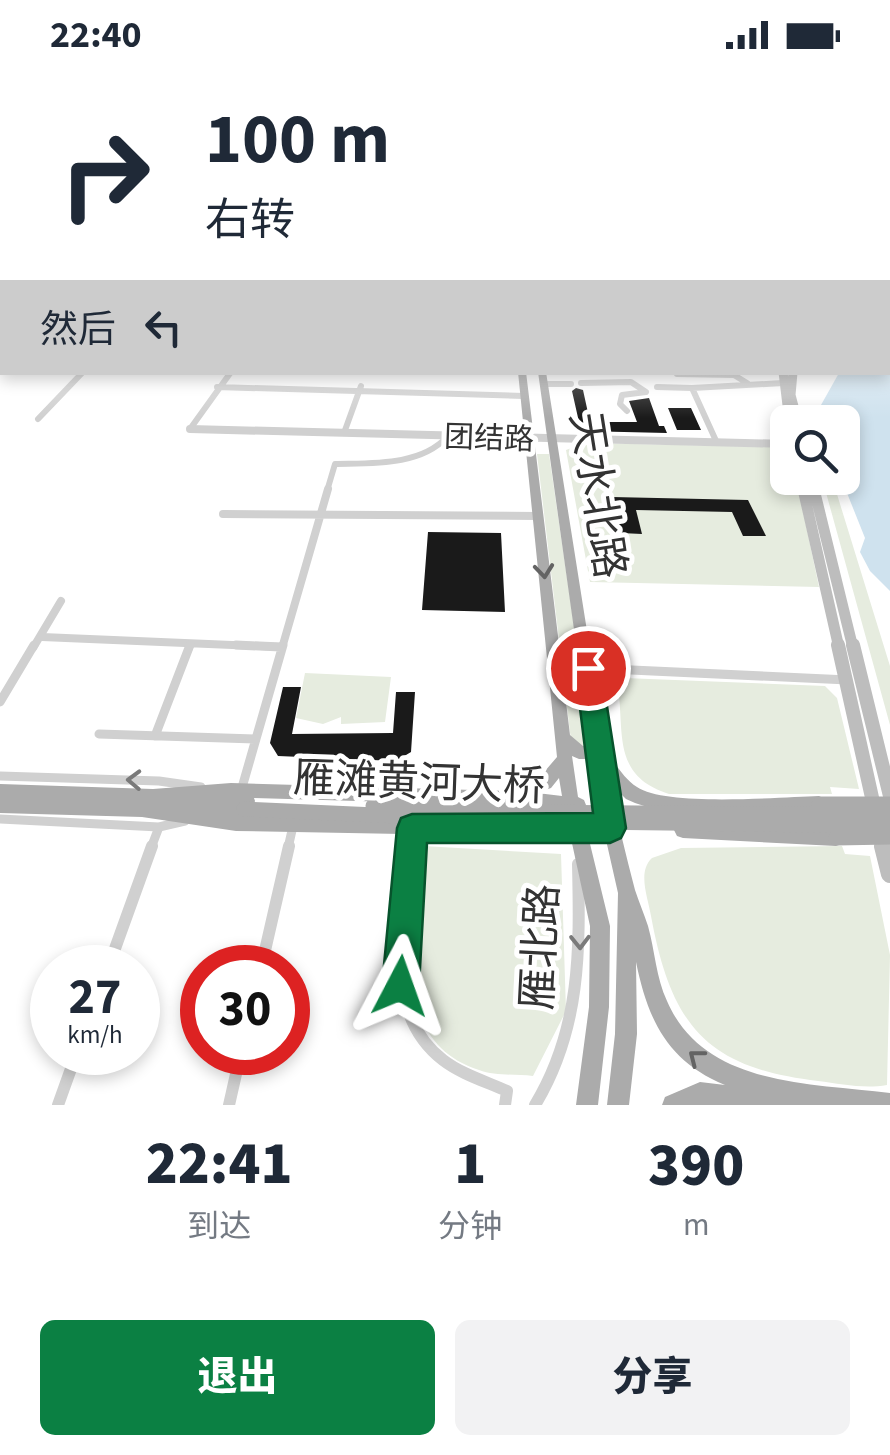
<!DOCTYPE html>
<html lang="zh">
<head>
<meta charset="utf-8">
<style>
  body { margin:0; font-family:"Source Sans 3","Noto Sans SC",sans-serif; background:#f2f2f3; color:#1f2937; height:100vh; display:flex; flex-direction:column; font-size:38px; white-space:nowrap }
  * { box-sizing:border-box; margin:0 }
  p { font-size:32px; color:#747a83 }
  .icon { flex:none; width:55px; height:55px; fill:none; stroke:currentColor; stroke-width:2; stroke-linecap:round; stroke-linejoin:round }
  .map { position:relative; height:1035px; overflow:hidden }
  .sheet { display:flex; flex-direction:column; background:#fff; flex:1 }
  .sheet>* { flex:none }
  .hud { position:absolute; left:0px; top:0px; width:890px; height:305px; box-shadow:0 5px 15px #0003; background:#fff; color:#1f2937; overflow:hidden }
  .buttons { position:absolute; left:770px; top:335px; display:grid; gap:20px }
  .buttons a { display:grid; place-items:center; width:90px; height:90px; border-radius:15px; background:#fff; box-shadow:0 5px 15px #0003; font-size:50px }
  .speed { position:absolute; left:30px; top:875px; display:flex; gap:20px; font-size:50px; font-weight:700; text-align:center }
  .speed>* { display:grid; place-content:center; width:130px; height:130px; border-radius:50%; background:#fff; box-shadow:0 5px 15px #0003; line-height:1 }
  .speed small { font-size:25px; font-weight:400 }
  .speed .limit { border:15px solid #d22; background:#fff; color:#111 }
  .pin { position:absolute; display:grid; place-items:center; width:85px; height:85px; color:#fff; margin:-42px; border:5px solid #fff; border-radius:50%; box-shadow:0 2px 10px #0007 }
  .me { position:absolute; width:110px; margin:-55px; rotate:4deg; stroke-linejoin:round; filter:drop-shadow(0 0 8px #0008) }
  .turn { display:flex; align-items:center; gap:35px; height:210px; padding:0 40px; font-size:45px }
  .turn .icon { width:130px; height:130px; stroke-width:2.5 }
  .turn b { display:block; font-size:70px; line-height:85px }
  .then { display:flex; align-items:center; height:95px; padding:0 40px; background:#0003; gap:20px; font-size:38px }
  .eta { display:flex; justify-content:space-evenly; align-items:center; height:170px; text-align:center }
  .eta b { font-size:60px; font-weight:800; line-height:70px }
  .cta { display:flex; gap:20px; margin-top:auto; padding:20px 40px }
  .cta a { flex:1; height:115px; border-radius:15px; background:#0b8043; color:#fff; font-size:40px; font-weight:800; line-height:115px; text-align:center }
  .cta a+a { background:#f2f2f3; color:#1f2937 }
  .status { display:flex; justify-content:space-between; align-items:center; height:70px; padding:0 50px; background:#fff; direction:ltr }
  .status svg { height:28px; fill:currentColor }
  .map>svg:first-child { display:block }
  .green { fill:#e6ecdf }
  .water { fill:#cfe2ee }
  .building { fill:#1a1a1a }
  .lines { fill:none; stroke-linecap:round; stroke-linejoin:round }
  .minor-far3 { stroke:#d0d0d0; stroke-width:6 }
  .minor-far2 { stroke:#d0d0d0; stroke-width:8 }
  .minor-far1 { stroke:#d0d0d0; stroke-width:9 }
  .minor { stroke:#d0d0d0; stroke-width:12 }
  .tertiary { stroke:#d0d0d0; stroke-width:8 }
  .secondary-far3 { stroke:#bdbdbd; stroke-width:9 }
  .secondary-far2 { stroke:#bdbdbd; stroke-width:11 }
  .secondary-far1 { stroke:#bdbdbd; stroke-width:14 }
  .secondary { stroke:#bdbdbd; stroke-width:18 }
  .primary { fill:#ababab; fill-rule:evenodd }
  .primary-bridge { stroke:#ababab; stroke-width:15 }
  .oneway { stroke:#636363 }
  .oneway2 { stroke:#7a7a7a }
  .route { fill:#0b8043; stroke:#07532c; stroke-width:2.5 }
  .labels { text-anchor:middle; stroke-width:10; stroke-linejoin:round; paint-order:stroke }
  .far-street-label { font-size:30px; fill:#333; stroke:#fff }
  .near-street-label { font-size:42px; fill:#333; stroke:#fff }
</style>
</head>
<body>
<div class="status"><b>22:40</b><svg viewBox="0 0 49 12"><path d="M0 12V9h3v3zM5 12V6h3v6zM10 12V3h3v9zM15 12V0h3v12zM26 1h20v11H26zM47 4h2v5h-2z"/></svg></div>
<div class="map">
<svg width="890" height="1035" viewBox="0 0 890 1035">
  <rect width="100%" height="100%" fill="#fff"/>
  <path class="green" d="M585 373 777 377 787 381 788 408H796L819 517 590 512 566 380Z
    M537 384H549L592 680 572 679Z
    M822 408H832L890 596V655Z
    M305 603 391 607 385 652 341 654V647L323 654 296 648Z
    M624 608 825 616 837 628 859 719 830 717 832 724H669C609 705 626 659 617 612Z
    M423 776 561 784 566 941 533 1006C516 1004 495 1006 479 1000 383 969 416 853 423 776Z
    M842 776 845 784 870 786 890 885 887 1015C864 1019 841 1014 818 1011 705 998 671 954 651 846 648 827 637 802 652 788L681 778Z"/>
  <path class="water" d="M890 246V521L870 501 860 482 865 468 841 408 842 352H830L821 335 839 303 888 302Z"/>
  <path class="building" d="M576 318 583 320 590 352H637L629 331 649 328 659 356H664L667 363 581 361 572 321Z
    M668 338H691L701 360H677Z
    M612 427 748 430 766 466H743L732 442 636 440 642 464 621 463Z
    M428 462 501 463 505 542 422 540Z
    M283 617H301L292 664 393 663 396 622H415L411 682 396 691 278 686 270 673Z"/>
  <g class="lines">
    <path class="minor-far3" d="M677 304 734 305 747 313
      M581 313 631 312 646 322 622 325 620 334 627 341
      M544 314H571
      M217 317 524 326
      M657 317 692 318
      M38 349 83 302
      M190 359 231 302
      M344 363 361 316
      M717 373 692 318 783 313
      M327 421 335 394C372 393 420 396 447 367"/>
    <path class="minor-far2" d="M223 444 538 446
      M42 567 281 577
      M33 578 61 531
      M189 578 190 574
      M282 578 328 419"/>
    <path class="minor-far1" d="M236 575 281 577
      M588 598 848 610
      M0 632 34 575
      M99 664 255 669
      M155 666 190 575
      M0 706 159 711 201 717
      M241 721 283 575
      M0 749 159 757 185 751
      M151 778 159 757
      M288 778 293 756
      M411 778 412 759"/>
    <path class="minor" d="M411 776C405 847 378 940 443 990 461 1004 487 1012 507 1021L505 1035
      M108 898 152 776
      M261 898 289 776
      M58 1035 77 982
      M229 1035 241 982
      M535 1035C581 959 580 880 578 794"/>
    <path class="tertiary" d="M190 359 788 374"/>
    <path class="secondary-far3" d="M783 302 789 352
      M793 302 791 325 798 352
      M801 408 804 421
      M811 408 814 421"/>
    <path class="secondary-far2" d="M803 419 839 578
      M814 419 853 578"/>
    <path class="secondary-far1" d="M838 575 875 741
      M853 575 890 726
      M879 759 884 778"/>
    <path class="secondary" d="M883 776 890 804"/>
    <path class="primary" d="M518 302H526L570 665 583 676 590 674 538 302H546L606 681C615 693 624 709 637 717 666 737 780 727 819 726L825 729 827 734 825 739 819 742 672 745 635 733 626 729 611 714C617 750 626 785 635 820 639 832 644 844 648 856 655 881 656 908 667 931 704 1017 811 1013 890 1023V1035H662L665 1027 700 1012 725 1015C667 991 648 950 636 892L637 964 629 1035H607L615 964 618 823 599 739 592 689H579L572 686 578 727 584 730 586 735 582 741 610 856 609 937 598 1035H576L589 937 590 856 565 741 495 735 254 728 255 731 253 736 245 739 242 745 513 750 519 752 522 758 519 764 513 766 236 761 142 747 0 743V714L153 719 231 713 509 721 539 708 557 687ZM559 708 562 726 537 723 551 718Z
      M683 752 836 760 842 762 845 768 842 774 836 776 683 768 677 766 674 760 677 754Z"/>
    <path class="primary-bridge" d="M819 734H890
      M373 736 517 742 890 745
      M244 739 509 751 890 756
      M836 768 890 767"/>
  </g>
  <defs><path id="oneway-chevron" d="M-2-3.5L2.5 0L-2 3.5" fill="none" stroke-width="1.6" stroke-linecap="round" stroke-linejoin="round" transform="scale(2.5)"/></defs>
  <g class="oneway">
    <use href="#oneway-chevron" transform="translate(544 501) rotate(84)"/>
    <use href="#oneway-chevron" transform="translate(696 987) rotate(-142)"/>
  </g>
  <g class="oneway2">
    <use href="#oneway-chevron" transform="translate(134 710) rotate(-178)"/>
    <use href="#oneway-chevron" transform="translate(580 872) rotate(89)"/>
  </g>
  <linearGradient id="sky" x2="0" y2="1"><stop stop-color="#9ec6ea"/><stop offset="0.58" stop-color="#fff"/><stop offset="1" stop-color="#fff" stop-opacity="0"/></linearGradient>
  <rect width="890" height="348" fill="url(#sky)"/>
  <path class="route" d="M588 588 597 591 601 598 626 758 621 768 610 773H427L419 916 413 928 400 934 387 928 382 916 397 758 401 748 412 744 593 743 575 598 579 591Z"/>
  <g class="labels">
    <g class="far-street-label">
      <text transform="translate(489 368) rotate(2)" y="10">团结路</text>
    </g>
    <g class="near-street-label">
      <text transform="translate(599 425) rotate(81)" y="15">天水北路</text>
      <text transform="translate(419 711) rotate(2)" y="15">雁滩黄河大桥</text>
      <text transform="translate(539 877) rotate(-87)" y="15">雁北路</text>
    </g>
  </g>
</svg>
<div class="buttons">
<a><svg class="icon" aria-label="search" viewBox="0 0 24 24"><circle cx="10" cy="10" r="6"/><path d="M15 15l6 6"/></svg></a>
</div>
<div class="speed"><div>27<small>km/h</small></div><div class="limit">30</div></div>
<div class="pin" style="left:588px;top:598px;background:#d93025"><svg class="icon" aria-label="arrive" viewBox="0 0 24 24"><path d="M6 21V4h12l-3 4 3 4H6"/></svg></div>
<svg class="me" style="left:400px;top:916px" viewBox="-20 -20 40 40"><path d="M0-17L14 15 0 8-14 15z" fill="#0b8043" stroke="#fff" stroke-width="4"/></svg>
<div class="hud">
<div class="turn"><svg class="icon" aria-label="right" viewBox="0 0 24 24"><path d="M7 20v-9h11M14 6l5 5-5 5"/></svg><div><b>100 m</b>右转</div></div>
<div class="then">然后<svg class="icon" aria-label="left" viewBox="0 0 24 24"><path d="M17 20v-9H6M10 6l-5 5 5 5"/></svg></div>
</div>
</div>
<section class="sheet">
<div class="eta">
<div><b>22:41</b><p>到达</p></div>
<div><b>1</b><p>分钟</p></div>
<div><b>390</b><p>m</p></div>
</div>
<div class="cta"><a>退出</a><a>分享</a></div>
</section>
</body>
</html>
